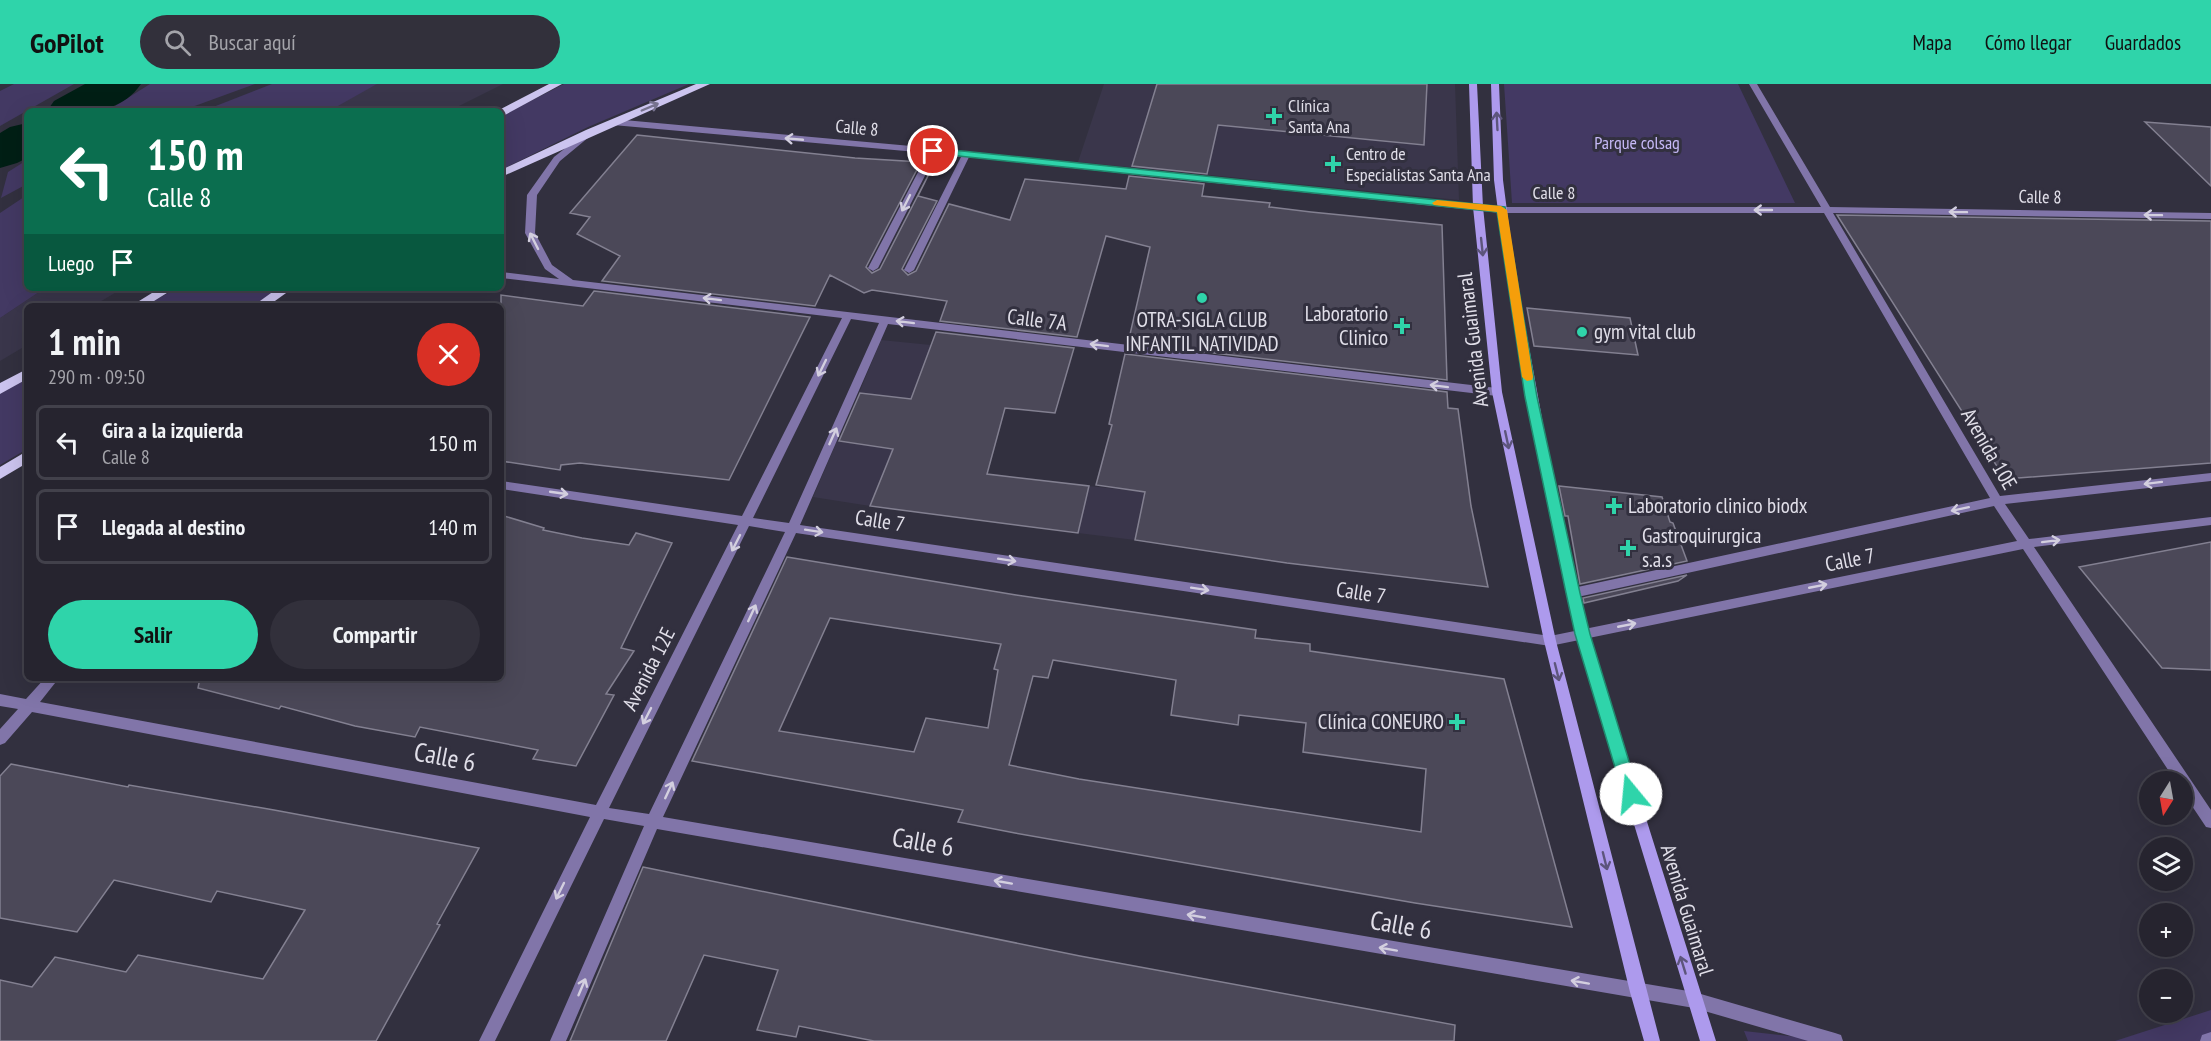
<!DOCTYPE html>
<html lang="es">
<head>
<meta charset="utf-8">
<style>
  body { margin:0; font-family:"PT Sans Narrow",sans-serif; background:#32303b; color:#f1f3f6; height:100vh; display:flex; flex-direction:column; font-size:22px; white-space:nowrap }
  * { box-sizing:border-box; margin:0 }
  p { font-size:20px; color:#a4a4aa }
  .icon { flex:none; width:33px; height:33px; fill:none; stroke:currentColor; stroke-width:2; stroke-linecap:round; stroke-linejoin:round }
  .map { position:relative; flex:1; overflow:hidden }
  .side { position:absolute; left:24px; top:219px; width:480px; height:378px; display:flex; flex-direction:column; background:#26242f; border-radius:9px; box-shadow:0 6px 24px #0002,0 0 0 2px #42414b }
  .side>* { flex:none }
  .guide { position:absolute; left:24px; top:24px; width:480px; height:183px; border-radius:9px; box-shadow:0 6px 24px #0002,0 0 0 2px #42414b; background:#0b6e4f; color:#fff; overflow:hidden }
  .needle { width:39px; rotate:191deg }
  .buttons { position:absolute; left:2139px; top:687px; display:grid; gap:12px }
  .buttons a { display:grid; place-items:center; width:54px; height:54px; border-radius:50%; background:#26242f; box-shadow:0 6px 24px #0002,0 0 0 2px #42414b; font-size:30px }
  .pin { position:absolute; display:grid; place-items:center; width:51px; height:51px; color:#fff; margin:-26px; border:3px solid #fff; border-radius:50%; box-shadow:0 2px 6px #0007 }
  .me { position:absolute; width:66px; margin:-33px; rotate:343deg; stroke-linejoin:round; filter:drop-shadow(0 0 4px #0008) }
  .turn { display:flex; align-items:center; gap:21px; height:126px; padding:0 24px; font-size:27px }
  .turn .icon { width:78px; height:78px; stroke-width:2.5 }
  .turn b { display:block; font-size:42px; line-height:51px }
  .then { display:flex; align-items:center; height:57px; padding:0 24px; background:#0003; gap:12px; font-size:22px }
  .round { display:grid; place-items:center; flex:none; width:63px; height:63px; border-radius:32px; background:#32303b }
  .head { display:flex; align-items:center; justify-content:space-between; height:102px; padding:0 24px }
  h1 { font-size:36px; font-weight:700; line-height:45px }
  .primary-button { display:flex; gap:12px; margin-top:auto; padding:12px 24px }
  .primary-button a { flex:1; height:69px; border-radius:36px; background:#2fd4aa; color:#111; font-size:24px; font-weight:700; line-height:69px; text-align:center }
  .primary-button a+a { background:#32303b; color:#f1f3f6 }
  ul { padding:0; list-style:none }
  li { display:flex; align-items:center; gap:18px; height:75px; margin:0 12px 9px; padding:0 12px; border:3px solid #42414b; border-radius:9px }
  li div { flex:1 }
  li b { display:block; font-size:22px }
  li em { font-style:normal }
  header { display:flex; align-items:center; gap:36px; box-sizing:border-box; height:84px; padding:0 30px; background:#2fd4aa; color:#111 }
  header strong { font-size:28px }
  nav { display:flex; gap:33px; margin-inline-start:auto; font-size:21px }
  .search { width:420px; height:54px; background:#32303b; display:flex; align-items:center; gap:15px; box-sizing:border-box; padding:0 21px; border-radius:33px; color:#a4a4aa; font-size:22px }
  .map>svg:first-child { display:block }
  .built { fill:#3a364b }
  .green { fill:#433963 }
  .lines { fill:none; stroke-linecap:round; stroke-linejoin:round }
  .river { fill:#001f15; fill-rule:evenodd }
  .building { fill:#4b4858; stroke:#838091; stroke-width:1.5; fill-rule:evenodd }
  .street { fill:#8175a9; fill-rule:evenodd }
  .secondary { fill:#ad9aed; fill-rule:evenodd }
  .primary { fill:#ccc4ef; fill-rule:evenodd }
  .oneway { stroke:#77738e }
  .oneway2 { stroke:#5d557c }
  .oneway3 { stroke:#d3cfdf }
  .route { fill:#2fd4aa; stroke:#1f8a6e; stroke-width:1.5 }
  .slow { fill:#f59e0b }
  .poi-dot { fill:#2fd4aa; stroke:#32303f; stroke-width:2 }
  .labels { text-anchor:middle; stroke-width:6; stroke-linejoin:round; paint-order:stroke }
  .far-poi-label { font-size:18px; fill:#e1dfe9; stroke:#32303f; text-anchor:start }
  .far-street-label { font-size:18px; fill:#e1dfe9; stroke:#32303f }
  .far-park-label { font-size:18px; fill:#c6b9f7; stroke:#32303f }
  .poi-label { font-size:21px; fill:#e1dfe9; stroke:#32303f; text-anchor:start }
  .street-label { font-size:21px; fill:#e1dfe9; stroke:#32303f }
  .near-street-label { font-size:26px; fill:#e1dfe9; stroke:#32303f }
</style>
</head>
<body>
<header>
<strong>GoPilot</strong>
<div class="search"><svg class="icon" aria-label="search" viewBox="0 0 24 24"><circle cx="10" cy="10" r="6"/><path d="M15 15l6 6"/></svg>Buscar aquí</div>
<nav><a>Mapa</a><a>Cómo llegar</a><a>Guardados</a></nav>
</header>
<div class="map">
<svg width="2211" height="957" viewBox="0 0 2211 957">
  <rect width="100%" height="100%" fill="#32303f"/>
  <path class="built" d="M376 0H503L449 27H328Z
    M1104 0H1455L1459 116 1078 78Z
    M45 204H123L93 222H27V261L0 277V234Z
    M881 256 931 261 911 315 859 309Z
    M837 357 893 365 870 422 813 413Z
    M1089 402 1145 408 1135 456 1078 449Z"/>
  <path class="green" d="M14 0H74L0 42V7Z
    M150 0H255L181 27H107Z
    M272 0H377L329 27H203Z
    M564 0H689L588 43 501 86V32Z
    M1504 0H1738L1795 119H1512Z
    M27 76V100L1 114 8 88Z
    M27 111V204H45L0 234V129Z
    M177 204H281L252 222H145Z
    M27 294V365L0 381V310Z
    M2211 926V957H2115Z
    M1744 947 1833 957H1748Z"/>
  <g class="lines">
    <path class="river" d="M85 0H141C118 33 83 27 47 27L54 17Z
      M27 39V74L17 79 0 84V49L10 43Z"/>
  </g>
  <path class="building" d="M1157 0H1427L1424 61 1218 41 1207 90 1132 82Z
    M2145 38 2211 43V102Z
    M637 51 855 74 921 78 866 183 872 189 880 185 933 82 918 112 937 117 902 185 908 191 916 187 949 120 1010 136 1025 95 1126 105 1129 92 1204 100 1202 112 1270 119 1269 123 1311 128 1442 141 1447 296 1128 259 1150 163 1106 152 1077 253 940 237 947 217 872 206 864 209 830 191 815 222 602 197 620 172 577 150 590 133 570 129Z
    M1837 131 2211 137V379L2005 395Z
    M594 207 810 233 729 396 580 379 561 381 560 386 501 377V211L583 222Z
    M1527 224 1630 234 1638 271 1534 262Z
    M936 248 1074 264 1055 329 1005 324 987 390 1089 402 1078 449 870 422 893 365 839 357 860 309 911 315Z
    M1125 270 1447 308 1448 324 1458 325 1471 422 1488 503 1287 479 1135 456 1145 408 1096 401 1112 341 1109 340Z
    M1559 402 1662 413 1670 438 1673 439 1687 477 1580 500 1568 432H1565Z
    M501 431 544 444 543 446 582 454 629 461 636 449 672 459 621 564 634 567 606 610 614 611 576 682 533 675 538 666 420 643 415 653 355 642 281 622 279 625 198 604 200 594H501Z
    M2211 458V586L2162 584 2079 483Z
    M787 473 1016 511 1256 546 1255 554 1310 560V567L1504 595 1572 843 1415 819 1015 749 958 738 963 726 692 677ZM830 534 1001 560 994 585 998 586 988 644 926 634 914 668 779 647ZM1053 576 1176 596 1171 631 1238 641 1239 631 1306 639 1303 668 1426 685 1421 748 1079 695 1009 681 1033 592 1048 594Z
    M1687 491 1678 497 1584 519 1583 514Z
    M11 680 128 703 129 701 274 726 479 764 437 840 440 841 376 957H0V896L32 903 55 873 126 888 138 871 263 895 305 826 217 807 211 818 114 796 77 848 0 834V692Z
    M643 783 1080 872 1455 941 1454 957H874L799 942 796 953 757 946 778 886 704 871 666 957H570Z"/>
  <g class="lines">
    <path class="street" d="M1749 0H1757L1830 123 2211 129V135L1833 129 2000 412 2211 389V397L2005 420 2029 455 2211 433V441L2034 463 2211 726V744L2206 743 2182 707V698H2176L2023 465 1550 562 796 449 663 733 1694 908 1835 949 1841 951 1843 957H1808L1694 924 657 745 566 957H550L644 742 604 735 495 957H479L590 733 32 628 5 659 0 661V645L18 625 0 622V610L26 615 45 594H59L40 618 596 721 738 441 501 405V397L742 432 842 234 501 194V188L559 195 545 185 525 149 527 111 554 73 586 48 590 51 589 53 560 77 537 111 535 149 552 181 573 196 1497 304 1502 308 1497 312 888 240 800 441 1550 552 2017 457 1994 422 1573 514 1569 512 1567 509 1569 506 1573 504 1990 414 1824 129H1501L969 73 914 186 909 189 904 186 961 73 936 70 878 184 873 187 868 184 928 69 613 41 609 38 613 35 933 64 1501 123H1821ZM851 235 879 239 789 439 753 434ZM749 442 785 448 649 730 609 724Z
      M2211 948V957H2200L2202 951Z"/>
    <path class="secondary" d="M1469 0H1477L1483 123 1502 308 1556 557 1660 957H1644L1630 908 1544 557 1492 308 1473 123Z
      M1491 0H1499L1503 96 1514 181 1543 340 1588 550 1716 957H1700L1576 550 1532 340 1505 181 1494 96Z"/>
    <path class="primary" d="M549 0H562L505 31 501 32V27H497Z
      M696 0H710L501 93V86L586 46Z
      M160 204H175L146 222H131Z
      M278 204H293L268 222H253Z
      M27 285V295L0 310V299Z
      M27 367V379L0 395V383Z"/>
  </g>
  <defs><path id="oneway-shaft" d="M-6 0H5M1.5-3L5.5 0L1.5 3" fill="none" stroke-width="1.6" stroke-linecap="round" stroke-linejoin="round" transform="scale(1.5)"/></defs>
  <use class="oneway" href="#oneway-shaft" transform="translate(650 23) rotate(-23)"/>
  <g class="oneway2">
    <use href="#oneway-shaft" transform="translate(1497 37) rotate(-93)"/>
    <use href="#oneway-shaft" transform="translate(1482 163) rotate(84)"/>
    <use href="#oneway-shaft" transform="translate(1507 356) rotate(78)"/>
    <use href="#oneway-shaft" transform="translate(1557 588) rotate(76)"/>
    <use href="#oneway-shaft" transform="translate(1605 777) rotate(76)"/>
    <use href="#oneway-shaft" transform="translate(1683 881) rotate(-107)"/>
  </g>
  <g class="oneway3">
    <use href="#oneway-shaft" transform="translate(794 55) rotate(-175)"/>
    <use href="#oneway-shaft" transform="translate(906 119) rotate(117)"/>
    <use href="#oneway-shaft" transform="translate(1763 126) rotate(-180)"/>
    <use href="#oneway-shaft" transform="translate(1958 128) rotate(-179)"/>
    <use href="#oneway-shaft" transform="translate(2153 131) rotate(-179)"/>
    <use href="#oneway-shaft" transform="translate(534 157) rotate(-117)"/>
    <use href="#oneway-shaft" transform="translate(712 215) rotate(-173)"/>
    <use href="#oneway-shaft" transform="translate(905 238) rotate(-173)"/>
    <use href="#oneway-shaft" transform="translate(1099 261) rotate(-173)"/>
    <use href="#oneway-shaft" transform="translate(822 284) rotate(116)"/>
    <use href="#oneway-shaft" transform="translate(1439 302) rotate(-173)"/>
    <use href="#oneway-shaft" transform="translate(833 352) rotate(-66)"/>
    <use href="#oneway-shaft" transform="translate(2153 399) rotate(173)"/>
    <use href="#oneway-shaft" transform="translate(559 409) rotate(8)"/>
    <use href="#oneway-shaft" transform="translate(1960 425) rotate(168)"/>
    <use href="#oneway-shaft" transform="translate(814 447) rotate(9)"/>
    <use href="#oneway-shaft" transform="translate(2051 457) rotate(-7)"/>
    <use href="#oneway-shaft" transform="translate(736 459) rotate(117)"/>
    <use href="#oneway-shaft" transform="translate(1007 476) rotate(9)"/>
    <use href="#oneway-shaft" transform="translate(1818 502) rotate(-11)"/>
    <use href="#oneway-shaft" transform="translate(1200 505) rotate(9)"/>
    <use href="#oneway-shaft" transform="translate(752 529) rotate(-65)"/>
    <use href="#oneway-shaft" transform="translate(1627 541) rotate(-11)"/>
    <use href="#oneway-shaft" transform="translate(647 632) rotate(117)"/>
    <use href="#oneway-shaft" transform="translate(669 706) rotate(-65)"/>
    <use href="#oneway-shaft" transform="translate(1003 798) rotate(-170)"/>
    <use href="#oneway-shaft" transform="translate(560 807) rotate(116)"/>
    <use href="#oneway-shaft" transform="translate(1196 832) rotate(-170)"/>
    <use href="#oneway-shaft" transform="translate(1388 865) rotate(-170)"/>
    <use href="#oneway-shaft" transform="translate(1580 898) rotate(-170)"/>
    <use href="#oneway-shaft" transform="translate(582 903) rotate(-67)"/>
  </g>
  <path class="route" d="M933 64 1505 123 1537 313 1580 509 1590 550 1639 710 1637 715 1631 717 1626 715 1623 710 1575 550 1566 509 1525 313 1497 128 930 69 928 67Z"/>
  <path class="slow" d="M1437 116 1501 122 1507 126 1533 293 1532 296 1527 297 1522 293 1497 128 1434 121 1432 119Z"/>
  <g class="poi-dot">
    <path d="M1271 23h6v6h6v6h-6v6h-6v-6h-6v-6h6z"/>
    <path d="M1330 71h6v6h6v6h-6v6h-6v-6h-6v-6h6z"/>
    <circle cx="1202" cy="214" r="6"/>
    <path d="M1399 233h6v6h6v6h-6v6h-6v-6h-6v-6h6z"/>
    <circle cx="1582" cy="248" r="6"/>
    <path d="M1611 413h6v6h6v6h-6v6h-6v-6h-6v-6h6z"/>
    <path d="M1625 455h6v6h6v6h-6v6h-6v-6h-6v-6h6z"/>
    <path d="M1454 629h6v6h6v6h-6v6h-6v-6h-6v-6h6z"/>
  </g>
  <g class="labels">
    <g class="far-poi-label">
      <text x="1288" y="28">Clínica<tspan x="1288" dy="21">Santa Ana</tspan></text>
      <text x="1346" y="76">Centro de<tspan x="1346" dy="21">Especialistas Santa Ana</tspan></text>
    </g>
    <g class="far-street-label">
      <text transform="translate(857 44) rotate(5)" y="6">Calle 8</text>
      <text x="1554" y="115">Calle 8</text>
      <text transform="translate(2040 113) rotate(1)" y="6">Calle 8</text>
    </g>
    <g class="far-park-label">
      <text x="1637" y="65">Parque colsag</text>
    </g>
    <g class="poi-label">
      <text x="1388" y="237" text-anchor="end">Laboratorio<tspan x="1388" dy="24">Clinico</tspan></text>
      <text x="1202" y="243" text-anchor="middle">OTRA-SIGLA CLUB<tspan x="1202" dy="24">INFANTIL NATIVIDAD</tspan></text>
      <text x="1594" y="255">gym vital club</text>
      <text x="1628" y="429">Laboratorio clinico biodx</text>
      <text x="1642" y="459">Gastroquirurgica<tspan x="1642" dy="24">s.a.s</tspan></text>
      <text x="1444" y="645" text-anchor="end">Clínica CONEURO</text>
    </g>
    <g class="street-label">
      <text transform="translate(1037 236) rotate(7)" y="7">Calle 7A</text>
      <text transform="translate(1473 256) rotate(-97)" y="7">Avenida Guaimaral</text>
      <text transform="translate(1989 365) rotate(60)" y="7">Avenida 10E</text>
      <text transform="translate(880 437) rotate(9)" y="7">Calle 7</text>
      <text transform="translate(1850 476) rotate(-11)" y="7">Calle 7</text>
      <text transform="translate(1361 509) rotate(9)" y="7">Calle 7</text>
      <text transform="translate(649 585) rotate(-63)" y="7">Avenida 12E</text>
      <text transform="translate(1687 826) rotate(73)" y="7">Avenida Guaimaral</text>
    </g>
    <g class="near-street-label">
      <text transform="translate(445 673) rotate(11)" y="9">Calle 6</text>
      <text transform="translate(923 758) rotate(10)" y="9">Calle 6</text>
      <text transform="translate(1401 841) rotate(10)" y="9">Calle 6</text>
    </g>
  </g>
</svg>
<div class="buttons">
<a><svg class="needle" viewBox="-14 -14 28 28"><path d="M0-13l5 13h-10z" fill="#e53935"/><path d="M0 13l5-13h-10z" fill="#a4a4aa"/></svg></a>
<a><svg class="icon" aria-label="layers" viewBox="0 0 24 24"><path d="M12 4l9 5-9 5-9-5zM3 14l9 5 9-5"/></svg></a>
<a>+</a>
<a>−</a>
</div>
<div class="pin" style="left:933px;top:67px;background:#d93025"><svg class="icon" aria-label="arrive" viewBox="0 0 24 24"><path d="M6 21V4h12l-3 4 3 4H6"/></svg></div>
<svg class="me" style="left:1631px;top:710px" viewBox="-20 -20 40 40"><circle r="19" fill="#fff"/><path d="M0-13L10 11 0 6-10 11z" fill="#2fd4aa"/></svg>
<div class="guide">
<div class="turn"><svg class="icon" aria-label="left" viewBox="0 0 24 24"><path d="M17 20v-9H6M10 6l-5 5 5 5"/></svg><div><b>150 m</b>Calle 8</div></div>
<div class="then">Luego<svg class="icon" aria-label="arrive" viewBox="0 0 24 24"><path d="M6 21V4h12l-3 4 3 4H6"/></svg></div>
</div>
<section class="side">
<div class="head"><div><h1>1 min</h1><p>290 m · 09:50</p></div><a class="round" style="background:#d93025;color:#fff"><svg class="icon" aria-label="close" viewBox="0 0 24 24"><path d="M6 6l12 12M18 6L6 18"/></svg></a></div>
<ul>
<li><svg class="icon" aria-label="left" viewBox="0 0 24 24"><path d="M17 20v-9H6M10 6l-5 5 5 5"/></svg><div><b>Gira a la izquierda</b><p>Calle 8</p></div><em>150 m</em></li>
<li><svg class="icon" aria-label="arrive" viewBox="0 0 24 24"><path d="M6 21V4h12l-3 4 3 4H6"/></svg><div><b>Llegada al destino</b></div><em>140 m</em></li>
</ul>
<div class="primary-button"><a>Salir</a><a>Compartir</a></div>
</section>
</div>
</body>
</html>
